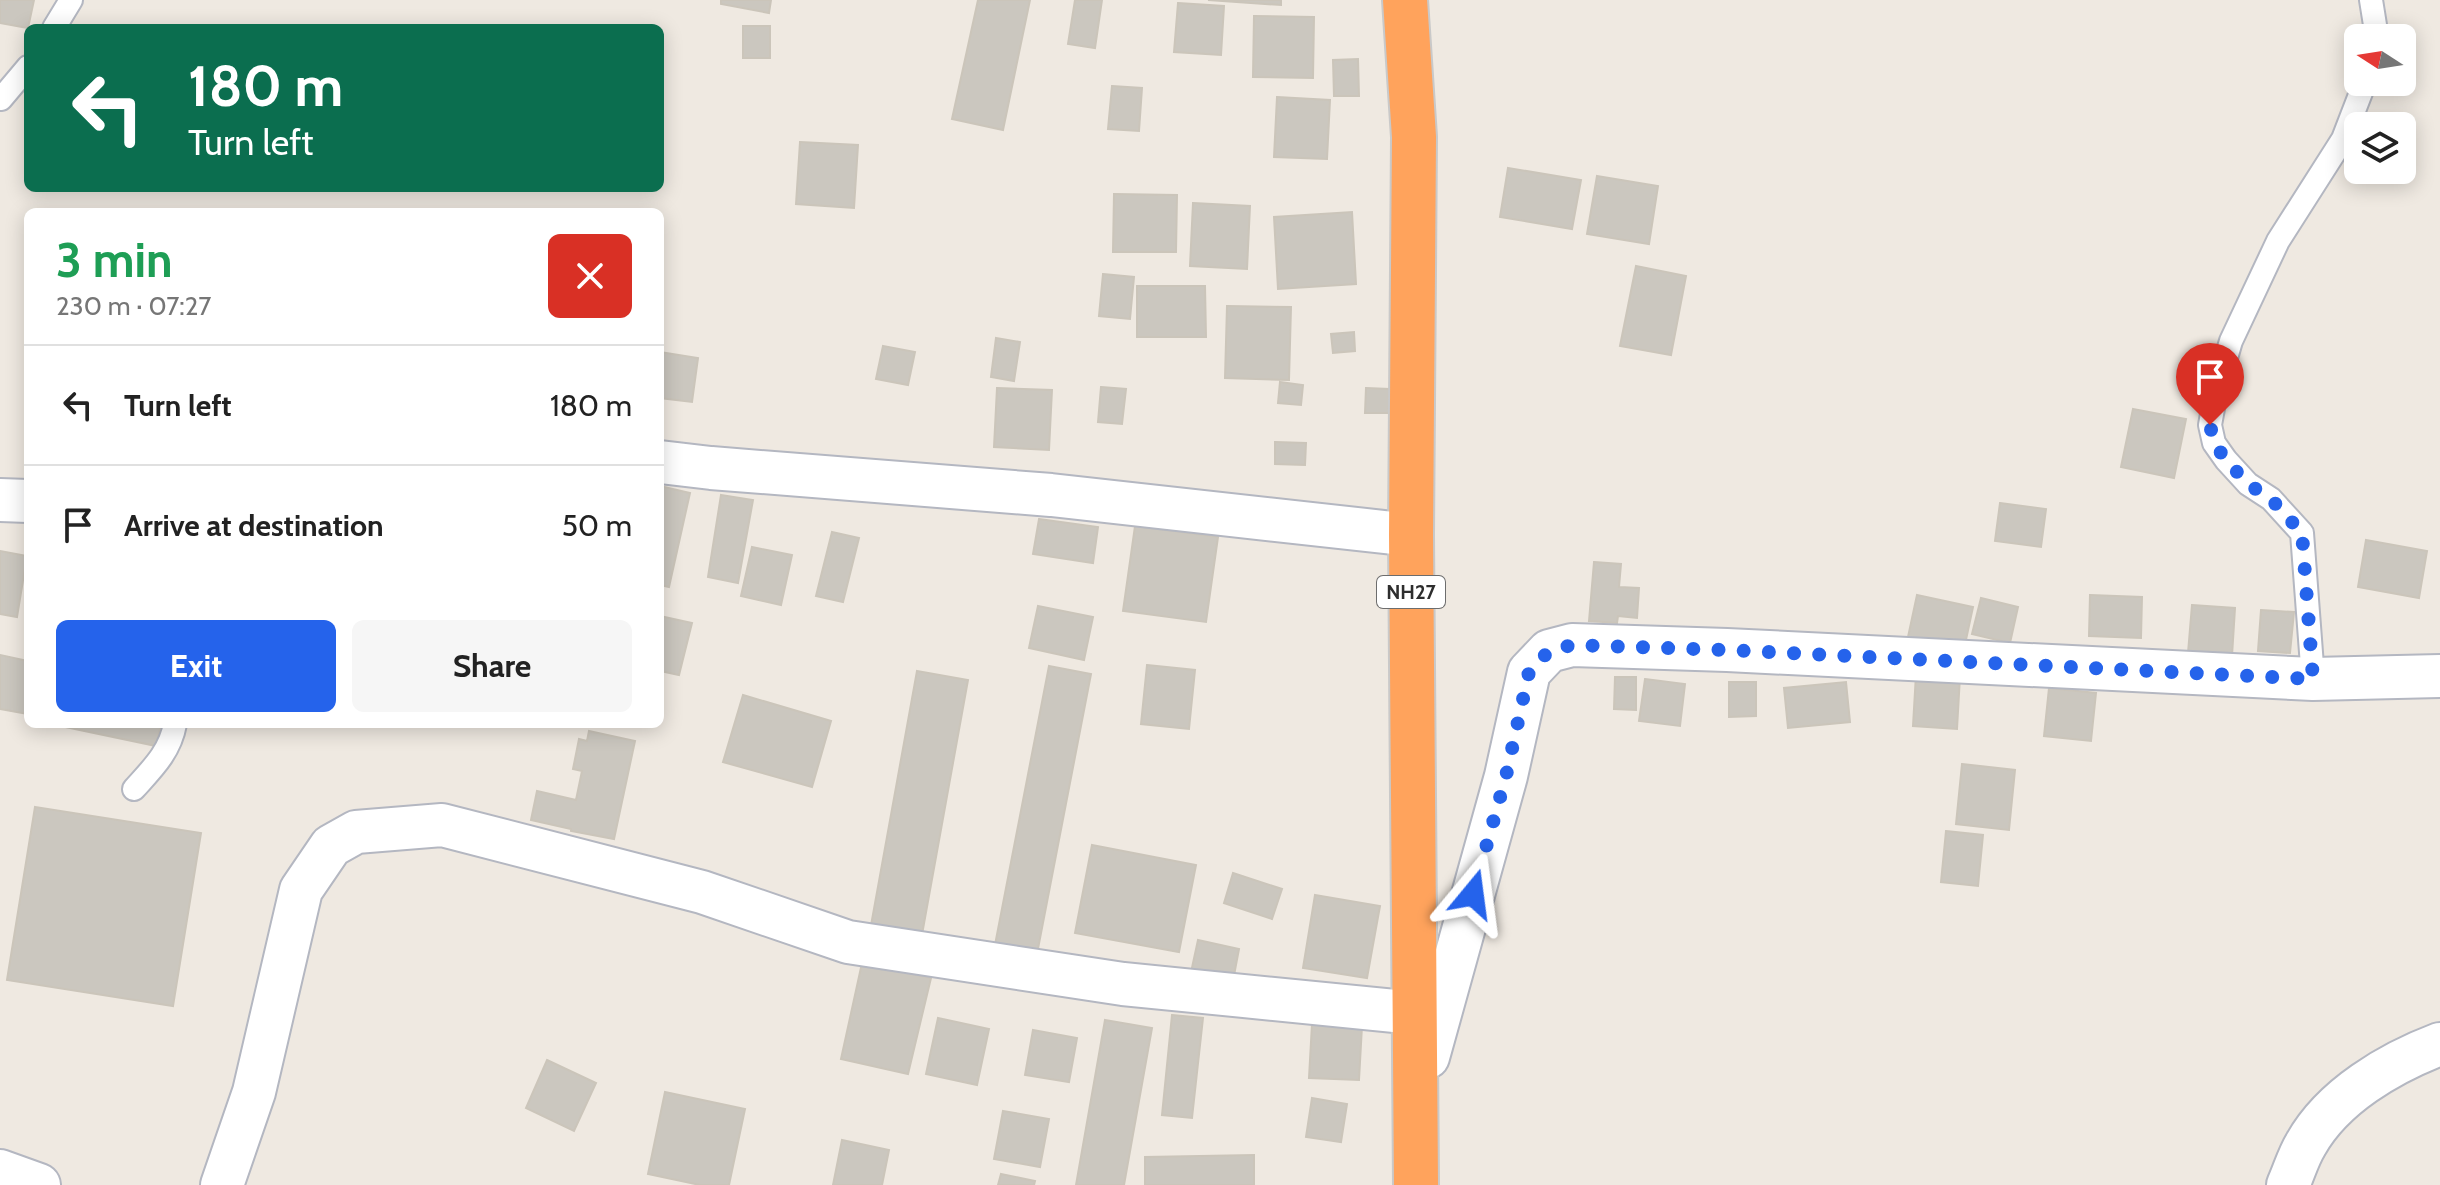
<!DOCTYPE html>
<html lang="en">
<head>
<meta charset="utf-8">
<style>
  body { margin:0; font-family:Cabin,sans-serif; background:#f6f6f6; color:#222; height:100vh; display:flex; flex-direction:column; font-size:30px; white-space:nowrap }
  * { box-sizing:border-box; margin:0 }
  p { font-size:26px; color:#767676 }
  .icon { flex:none; width:44px; height:44px; fill:none; stroke:currentColor; stroke-width:2; stroke-linecap:round; stroke-linejoin:round }
  .map { position:relative; flex:1; overflow:hidden }
  .details { position:absolute; left:24px; top:208px; width:640px; height:520px; display:flex; flex-direction:column; background:#fff; border-radius:12px; box-shadow:0 4px 20px #0003 }
  .details>* { flex:none }
  .top-card { position:absolute; left:24px; top:24px; width:640px; height:168px; border-radius:12px; box-shadow:0 4px 20px #0003; background:#0b6e4f; color:#fff; overflow:hidden }
  .needle { width:52px; rotate:282deg }
  .tools { position:absolute; left:2344px; top:24px; display:grid; gap:16px }
  .tools a { display:grid; place-items:center; width:72px; height:72px; border-radius:12px; background:#fff; box-shadow:0 4px 20px #0003; font-size:40px }
  .pin { position:absolute; display:grid; place-items:center; width:68px; height:68px; color:#fff; margin:-82px -34px; border-radius:50% 50% 50% 0; rotate:-45deg; box-shadow:0 0 8px #0007 }
  .pin .icon { rotate:45deg }
  .me { position:absolute; width:88px; margin:-44px; rotate:16deg; stroke-linejoin:round; filter:drop-shadow(0 0 6px #0008) }
  .turn { display:flex; align-items:center; gap:28px; height:168px; padding:0 32px; font-size:36px }
  .turn .icon { width:104px; height:104px; stroke-width:2.5 }
  .turn b { display:block; font-size:56px; line-height:68px }
  .round { display:grid; place-items:center; flex:none; width:84px; height:84px; border-radius:12px; background:#f6f6f6 }
  .summary { display:flex; align-items:center; justify-content:space-between; height:136px; padding:0 32px }
  h1 { font-size:48px; font-weight:700; line-height:60px; color:#1e9e55 }
  .button { display:flex; gap:16px; margin-top:auto; padding:16px 32px }
  .button a { flex:1; height:92px; border-radius:12px; background:#2563eb; color:#fff; font-size:32px; font-weight:700; line-height:92px; text-align:center }
  .button a+a { background:#f6f6f6; color:#222 }
  ul { padding:0; list-style:none }
  li { display:flex; align-items:center; gap:24px; height:120px; padding:0 32px; border-top:2px solid #e0e0e0 }
  li div { flex:1 }
  li b { display:block; font-size:30px }
  li em { font-style:normal }
  .map>svg:first-child { display:block }
  .building { fill:#cbc7bf; stroke:#cbc5ba; stroke-width:2 }
  .lines { fill:none; stroke-linecap:round; stroke-linejoin:round }
  .lane-casing { stroke:#b4b7c1; stroke-width:26 }
  .street-casing { stroke:#b4b7c1; stroke-width:46 }
  .highway-casing { stroke:#c9c9c9; stroke-width:48 }
  .lane { stroke:#fff; stroke-width:22 }
  .street { stroke:#fff; stroke-width:42 }
  .highway { stroke:#ffa35c; stroke-width:44 }
  .route { stroke:#2563eb; stroke-width:14; stroke-dasharray:0 25.2 }
  .labels { text-anchor:middle; stroke-width:7; stroke-linejoin:round; paint-order:stroke }
  .shield { fill:#fff; stroke:#6d6d6d; stroke-width:2 }
  .shield-label { font-size:20px; font-weight:bold; fill:#2e2e2e }
</style>
</head>
<body>
<div class="map">
<svg width="2440" height="1185" viewBox="0 0 2440 1185">
  <rect width="100%" height="100%" fill="#efe9e1"/>
  <path class="building" d="M0 0H34L28 28 0 23Z
    M721 0H771L769 13 721 4Z
    M978 0H1030L1003 130 952 119Z
    M1075 0H1102L1095 48 1068 44Z
    M1208 0H1281V5Z
    M1178 3 1224 6 1221 55 1174 52Z
    M1254 16 1314 17 1313 78 1253 77Z
    M743 26H770V58H743Z
    M1358 59 1359 96H1334L1333 60Z
    M1112 86 1142 88 1139 131 1108 129Z
    M1277 97 1330 100 1327 159 1274 157Z
    M800 142 858 145 854 208 796 204Z
    M1508 168 1581 180 1572 229 1500 217Z
    M1597 176 1658 186 1649 244 1587 234Z
    M1114 194 1177 195 1176 252H1113Z
    M1193 203 1250 206 1247 269 1190 266Z
    M1352 212 1356 284 1278 289 1274 217Z
    M1636 266 1686 276 1671 355 1620 346Z
    M1103 274 1134 277 1130 319 1099 316Z
    M1137 286H1205L1206 337H1137Z
    M1227 306 1291 307 1289 380 1225 378Z
    M1354 332 1355 351 1333 353 1331 334Z
    M996 338 1020 342 1014 381 991 377Z
    M883 346 915 352 908 385 876 379Z
    M660 352 698 358 692 402 660 398Z
    M1280 382 1303 385 1301 405 1278 403Z
    M1101 387 1126 389 1122 424 1098 422Z
    M997 388 1052 390 1049 450 994 447Z
    M1366 388 1389 389V413H1365Z
    M2133 409 2186 419 2174 478 2121 467Z
    M1275 442 1306 443 1305 465 1275 464Z
    M660 486 690 493 669 587 660 585Z
    M721 495 753 500 738 583 708 577Z
    M2000 503 2046 509 2041 547 1995 541Z
    M1039 519 1098 527 1093 563 1033 554Z
    M1135 526 1218 537 1206 622 1123 611Z
    M832 532 859 538 843 602 816 596Z
    M2366 540 2427 551 2419 598 2358 587Z
    M752 547 792 555 781 605 741 596Z
    M0 551 27 556 17 617 0 614Z
    M1594 562 1621 564 1619 587 1639 588 1637 618 1618 616 1617 623 1589 621Z
    M1917 595 1973 607 1964 649 1908 637Z
    M2090 595 2142 597 2141 638 2089 636Z
    M1981 598 2018 607 2010 643 1972 634Z
    M2192 605 2235 608 2232 656 2188 653Z
    M1038 606 1093 617 1084 660 1029 648Z
    M2261 610 2294 612 2290 653 2258 651Z
    M660 616 692 623 679 675 660 671Z
    M0 655 28 661V714L0 709Z
    M1147 665 1195 670 1189 729 1141 724Z
    M1049 666 1091 674 1036 959 994 950Z
    M917 671 968 680 921 940 870 931Z
    M1916 674 1960 676 1957 729 1913 726Z
    M1615 677H1636V710L1614 709Z
    M1645 679 1685 684 1680 726 1639 721Z
    M1729 682H1756V716L1729 717Z
    M1846 682 1850 722 1788 728 1784 688Z
    M2049 688 2096 693 2091 741 2044 736Z
    M743 695 831 721 812 787 723 762Z
    M51 724H161L156 746Z
    M589 731 635 741 614 839 571 831V829L531 820 537 791 576 800 582 771 573 769 579 739 587 741Z
    M1962 764 2015 770 2009 830 1956 824Z
    M35 807 201 833 173 1006 7 980Z
    M1946 831 1983 835 1978 886 1941 882Z
    M1092 845 1196 865 1179 952 1075 933Z
    M1233 873 1282 889 1272 919 1224 903Z
    M1315 895 1380 906 1367 978 1303 968Z
    M1198 940 1239 949 1232 986 1190 977Z
    M862 963 931 978 908 1074 841 1059Z
    M1172 1015 1203 1018 1192 1118 1162 1115Z
    M938 1018 989 1029 977 1085 926 1074Z
    M1105 1020 1152 1028 1124 1185H1076Z
    M1312 1024 1362 1026 1359 1080 1309 1078Z
    M1033 1030 1077 1038 1069 1082 1025 1075Z
    M547 1060 596 1083 574 1131 526 1108Z
    M665 1092 745 1109 729 1185H700L648 1174Z
    M1312 1098 1347 1104 1341 1142 1306 1137Z
    M1003 1111 1049 1119 1040 1167 994 1159Z
    M842 1140 889 1150 882 1185H833Z
    M1254 1155V1185H1145V1157Z
    M1001 1174 1035 1181 1034 1185H998Z"/>
  <g class="lines">
    <defs>
      <path id="lane" d="M2371 0 2375 25 2373 38
        M54 28 71 0
        M1 99 28 67
        M2313 679 2302 533 2271 499 2248 484 2226 460 2214 443 2210 425 2216 392 2231 341 2278 241 2343 139 2365 82
        M134 789C152 769 170 752 175 724"/>
      <path id="street" d="M660 462 711 468 1051 495 1411 535
        M0 500 28 501
        M1428 1057 1506 776 1529 672 1549 651 1572 645 1727 650 2313 679 2440 676
        M0 1171 39 1185
        M222 1185 254 1092 301 890 331 846 356 832 442 825 702 892 848 942 1123 984 1415 1013
        M2288 1185C2294 1172 2298 1157 2306 1144 2333 1096 2390 1063 2440 1044"/>
      <path id="highway" d="M1405 0 1414 137 1411 535 1416 1185"/>
    </defs>
    <use href="#lane" class="lane-casing"/>
    <use href="#street" class="street-casing"/>
    <use href="#highway" class="highway-casing"/>
    <use href="#lane" class="lane"/>
    <use href="#street" class="street"/>
    <use href="#highway" class="highway"/>
  </g>
  <g class="lines">
    <path class="route" d="M1473 894 1506 776 1529 672 1549 651 1572 645 1727 650 2313 679 2302 533 2271 499 2248 484 2226 460 2214 443 2210 425"/>
  </g>
  <g class="labels">
    <rect class="shield" x="1377" y="576" width="68" height="32" rx="6"/>
    <g class="shield-label">
      <text x="1411" y="599">NH27</text>
    </g>
  </g>
</svg>
<div class="tools">
<a><svg class="needle" viewBox="-14 -14 28 28"><path d="M0-13l5 13h-10z" fill="#e53935"/><path d="M0 13l5-13h-10z" fill="#767676"/></svg></a>
<a><svg class="icon" aria-label="layers" viewBox="0 0 24 24"><path d="M12 4l9 5-9 5-9-5zM3 14l9 5 9-5"/></svg></a>
</div>
<div class="pin" style="left:2210px;top:425px;background:#d93025"><svg class="icon" aria-label="arrive" viewBox="0 0 24 24"><path d="M6 21V4h12l-3 4 3 4H6"/></svg></div>
<svg class="me" style="left:1473px;top:894px" viewBox="-20 -20 40 40"><path d="M0-17L14 15 0 8-14 15z" fill="#2563eb" stroke="#fff" stroke-width="4"/></svg>
<div class="top-card">
<div class="turn"><svg class="icon" aria-label="left" viewBox="0 0 24 24"><path d="M17 20v-9H6M10 6l-5 5 5 5"/></svg><div><b>180 m</b>Turn left</div></div>
</div>
<section class="details">
<div class="summary"><div><h1>3 min</h1><p>230 m · 07:27</p></div><a class="round" style="background:#d93025;color:#fff"><svg class="icon" aria-label="close" viewBox="0 0 24 24"><path d="M6 6l12 12M18 6L6 18"/></svg></a></div>
<ul>
<li><svg class="icon" aria-label="left" viewBox="0 0 24 24"><path d="M17 20v-9H6M10 6l-5 5 5 5"/></svg><div><b>Turn left</b></div><em>180 m</em></li>
<li><svg class="icon" aria-label="arrive" viewBox="0 0 24 24"><path d="M6 21V4h12l-3 4 3 4H6"/></svg><div><b>Arrive at destination</b></div><em>50 m</em></li>
</ul>
<div class="button"><a>Exit</a><a>Share</a></div>
</section>
</div>
</body>
</html>
